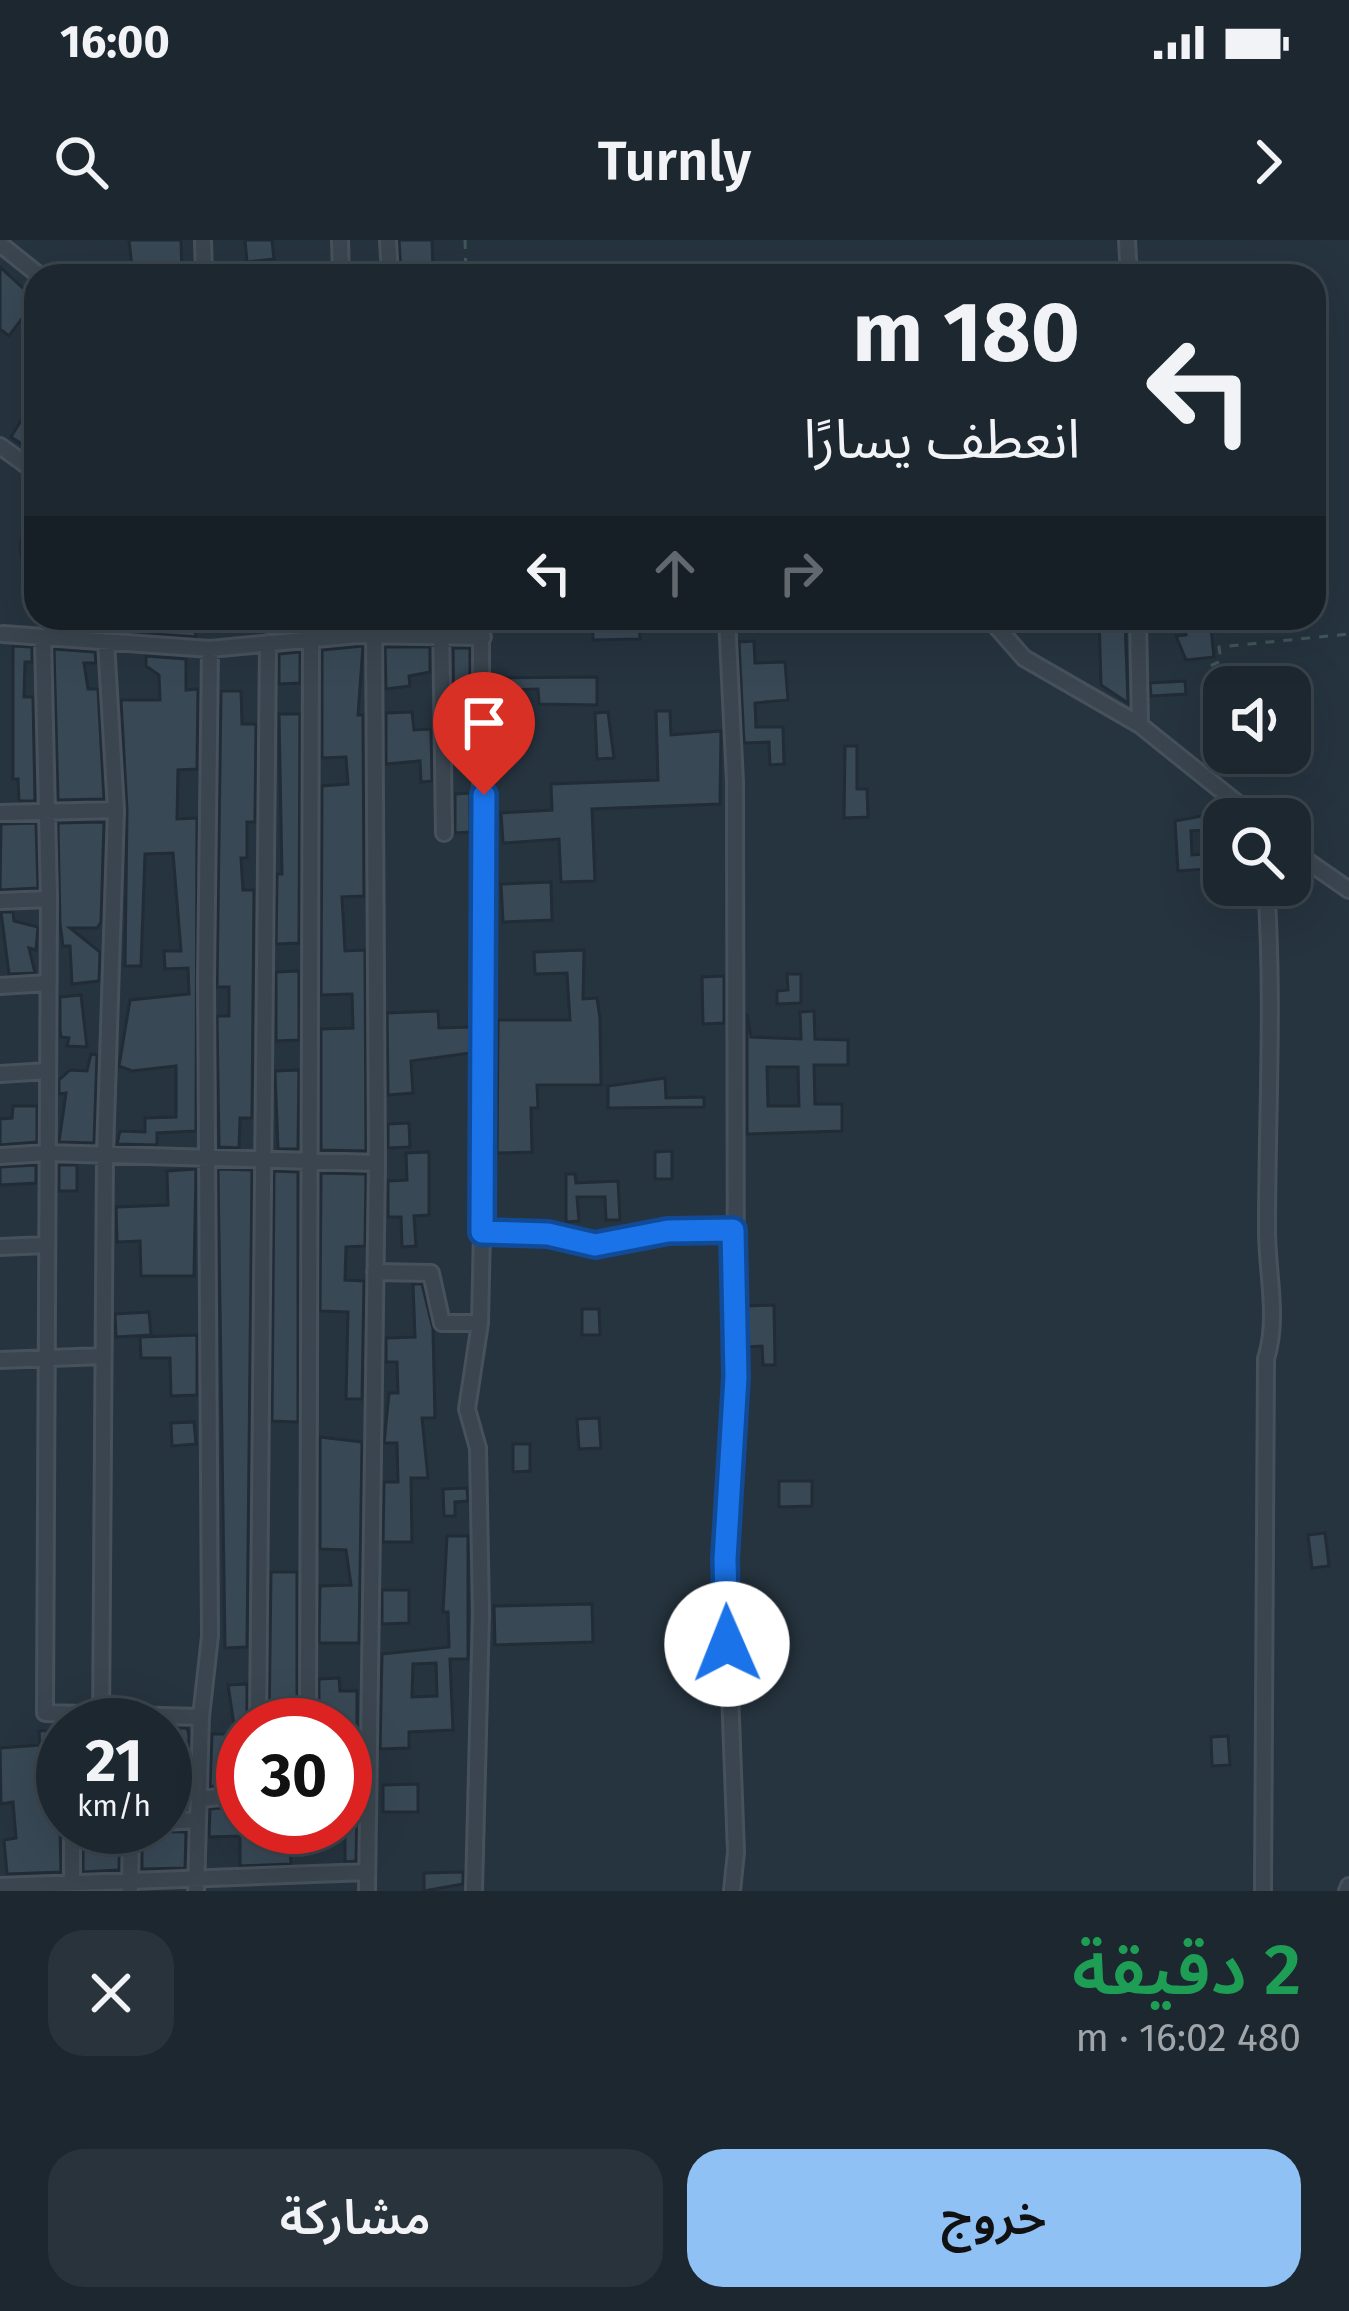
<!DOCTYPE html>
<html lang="ar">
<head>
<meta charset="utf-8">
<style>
  body { margin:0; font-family:"Fira Sans","Noto Sans Arabic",sans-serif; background:#29333b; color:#f1f3f6; direction:rtl; height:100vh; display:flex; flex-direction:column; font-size:45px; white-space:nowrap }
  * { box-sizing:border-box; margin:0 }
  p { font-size:39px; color:#a0a5aa }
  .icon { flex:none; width:66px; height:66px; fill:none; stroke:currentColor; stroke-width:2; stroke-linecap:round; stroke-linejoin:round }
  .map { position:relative; height:1651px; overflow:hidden; direction:ltr }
  .details { display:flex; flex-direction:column; background:#1c272f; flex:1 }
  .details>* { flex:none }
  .guide { position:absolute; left:24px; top:24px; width:1302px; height:366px; border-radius:36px; box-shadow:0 12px 48px #0002,0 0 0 3px #3a444b; direction:rtl; background:#1c272f; color:#f1f3f6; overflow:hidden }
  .tools { position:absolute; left:1203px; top:426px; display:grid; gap:24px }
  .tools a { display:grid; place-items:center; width:108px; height:108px; border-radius:24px; background:#1c272f; box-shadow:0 12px 48px #0002,0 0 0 3px #3a444b; font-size:60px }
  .speed { position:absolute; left:36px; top:1458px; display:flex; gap:24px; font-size:60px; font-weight:700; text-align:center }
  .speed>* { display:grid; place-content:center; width:156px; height:156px; border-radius:50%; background:#1c272f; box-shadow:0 12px 48px #0002,0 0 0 3px #3a444b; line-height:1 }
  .speed small { font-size:30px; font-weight:400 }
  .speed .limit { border:18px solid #d22; background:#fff; color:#111 }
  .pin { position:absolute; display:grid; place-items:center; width:102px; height:102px; color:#fff; margin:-123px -51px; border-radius:50% 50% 50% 0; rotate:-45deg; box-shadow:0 0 12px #0007 }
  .pin .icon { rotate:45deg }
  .me { position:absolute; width:132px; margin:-66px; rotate:359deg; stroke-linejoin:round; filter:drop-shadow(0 0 9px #0008) }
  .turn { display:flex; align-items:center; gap:42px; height:252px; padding:0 48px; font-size:54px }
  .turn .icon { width:156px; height:156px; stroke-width:2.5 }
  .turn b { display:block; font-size:84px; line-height:102px }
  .lanes { display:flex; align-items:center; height:114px; padding:0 48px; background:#0003; justify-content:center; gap:60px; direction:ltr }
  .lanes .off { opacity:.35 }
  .round { display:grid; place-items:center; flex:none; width:126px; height:126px; border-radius:36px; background:#29333b }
  .summary { display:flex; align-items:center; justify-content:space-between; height:204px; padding:0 48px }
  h1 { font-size:72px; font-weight:600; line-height:90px; color:#1e9e55 }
  .button { display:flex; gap:24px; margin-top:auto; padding:24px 48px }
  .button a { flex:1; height:138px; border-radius:36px; background:#90c1f5; color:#111; font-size:48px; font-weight:600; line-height:138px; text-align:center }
  .button a+a { background:#29333b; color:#f1f3f6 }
  .status { display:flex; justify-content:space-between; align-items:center; height:84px; padding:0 60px; background:#1c272f; direction:ltr }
  .status svg { height:33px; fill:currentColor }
  header { display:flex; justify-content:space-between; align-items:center; height:156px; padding:0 48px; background:#1c272f; font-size:54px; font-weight:600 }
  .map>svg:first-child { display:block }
  .building { fill:#384855; stroke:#212c37; stroke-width:3; fill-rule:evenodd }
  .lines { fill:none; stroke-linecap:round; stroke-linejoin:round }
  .street-casing { stroke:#47515c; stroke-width:20 }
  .path { stroke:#415858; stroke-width:3; stroke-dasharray:9 9; stroke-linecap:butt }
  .street { stroke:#3a454f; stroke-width:14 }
  .route-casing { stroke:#114b97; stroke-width:30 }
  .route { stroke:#1a73e8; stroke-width:21 }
</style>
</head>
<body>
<div class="status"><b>16:00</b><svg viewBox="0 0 49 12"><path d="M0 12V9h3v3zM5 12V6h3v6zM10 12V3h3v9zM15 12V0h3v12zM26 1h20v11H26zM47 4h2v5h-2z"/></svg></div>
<header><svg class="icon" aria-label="forward" viewBox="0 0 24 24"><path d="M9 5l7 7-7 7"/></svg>Turnly<svg class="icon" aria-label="search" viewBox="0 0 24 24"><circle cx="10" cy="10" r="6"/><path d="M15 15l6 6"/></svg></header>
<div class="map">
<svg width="1349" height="1651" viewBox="0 0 1349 1651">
  <rect width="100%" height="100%" fill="#26343f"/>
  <path class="building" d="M129 0H181L182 36H133Z
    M245 0H272L274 19 247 22Z
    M399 0H432L433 32 401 35Z
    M0 27 36 60 9 96 0 89Z
    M36 156V213L11 197Z
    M30 255H36L34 344 24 337 20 305Z
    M86 378H194L196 397 87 389Z
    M592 378H639L640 399 593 400Z
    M1099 378H1125L1128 463 1101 445Z
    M1210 378 1214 417 1186 420 1176 396 1186 395 1185 379Z
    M754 401 755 423 785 422 788 460 755 463 756 487H783L784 524 770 525 769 502 744 503 739 402Z
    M13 406 32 407V422H25L24 457H33L35 561H19L18 539H13Z
    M363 406 358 475H363L364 656 342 657 345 711 365 710 366 911 321 910V789L353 788 352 754 321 755 322 546 348 544 346 517 322 518V410Z
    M385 407H430V432L409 436 410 446 386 449Z
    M453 408H470V439L464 440 466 496 454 497Z
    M54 409 95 412 96 423H84L88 449H98L104 559 58 560Z
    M300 412V443L279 444V414Z
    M146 416 186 419V450L198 449 197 529 178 530 177 579 197 578 196 891 157 893V905L117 904 120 891 145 892V878L176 877V826L132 831 119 826 130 760 189 754 188 728 165 729 164 711H181L173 613 145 614 141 726H125L127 570 121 460H160L159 435 146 426Z
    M597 437V465L539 464 538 449 508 450 509 466 496 467 494 438Z
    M1185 441 1186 454 1151 456 1150 443Z
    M221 451H241L242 484H256L255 582H247V618H241L243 650H254L252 878H240L239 908 219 907 217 776H229V747H217Z
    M656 471H670L671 495 721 491 720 564 592 569 595 641 561 642 559 599 503 603 501 573 552 570 551 544 658 540Z
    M412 472 414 490 431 489 432 541 421 542 420 521 386 524V473Z
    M608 472 614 518 597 519 595 473Z
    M279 474H300L299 703 276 704 277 634H282Z
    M845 506H857V549H867L868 577 844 578Z
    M470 553V592L455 593V554Z
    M1207 575 1208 590 1191 591 1192 615 1206 614 1207 629 1178 631 1175 581Z
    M104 582 101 682 97 688H70L100 712 99 741 72 744 70 706H63L60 684 58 583Z
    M36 583 38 648 0 650 1 584Z
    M551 642 552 680 503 682 501 644Z
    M1 672H13L14 681 38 687 36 710 29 708 35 733 9 734Z
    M584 710 583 759 597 758 600 779 601 845H537L538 868H531L532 912 497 913 498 780H570L567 733 535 734 534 712Z
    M299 731V800L276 801V732Z
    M787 734H801V763L777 764V751L788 750Z
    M724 736V783L703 784 702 737Z
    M81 755 87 807 67 806 69 798 61 797 60 790V757Z
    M438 771 439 788 470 787V813L411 821 413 853 388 855 387 773Z
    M814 771 815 799 848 800V825H814L815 864H842V891L747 894V774L751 797 801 799 800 772ZM767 827H798L799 866H768Z
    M91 814 97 815 94 903 59 902 66 853 59 854V840L70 830 87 831Z
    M299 830 298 909H278L275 831Z
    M665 838 666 858 704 857V867L608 868V846Z
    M13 866H37V902L0 905V879L12 878Z
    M409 883 410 907 388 908V884Z
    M672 911V939H655V912Z
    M429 912V975L414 976 416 1006 402 1007 401 977H388V941L407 940 406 913Z
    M36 925V943L0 945V927Z
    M59 925H77V951H59Z
    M196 929 194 1036H141L140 1001 117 1002 116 967 168 965 167 931Z
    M218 929 252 930 247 1407 225 1408Z
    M274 931 298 932V1182L272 1181Z
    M321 933 366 934 365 1006 346 1007 345 1040 364 1041 362 1159H346L348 1072 320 1071Z
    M566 934H575L576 943 618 941 620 980H606L605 957H577L579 981 566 982Z
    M413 1044H422L433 1089 435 1178H422L428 1238H411L412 1302H383L384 1242H398L397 1203H384L389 1153H398L397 1122H386V1098L415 1097Z
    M774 1065 775 1125H763L762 1106 747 1107V1066Z
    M582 1069H599L600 1095H582Z
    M149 1072 151 1095 116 1097 115 1074Z
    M197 1095V1155L171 1156 170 1118H141L140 1097Z
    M599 1178 601 1208 579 1209 577 1179Z
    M194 1182 196 1204 172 1206 171 1183Z
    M320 1197 362 1202 359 1403H319L320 1346 351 1345 346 1310 320 1309Z
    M513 1204H530V1231L513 1232Z
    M779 1241H812V1266L779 1267Z
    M467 1248 468 1261 455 1262V1276H444L443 1249Z
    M1325 1293 1329 1326 1312 1328 1308 1295Z
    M447 1296H468V1419H450L453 1490 409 1492V1508L380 1509 382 1414 449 1407 448 1372H443ZM436 1423 437 1456 412 1457 413 1424Z
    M271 1332H297V1485H269Z
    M382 1350H409V1383L382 1384Z
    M592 1364 593 1402 495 1405 494 1366Z
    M339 1438 340 1451H357V1507L345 1508 341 1478 319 1479V1439Z
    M247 1444V1485H234L228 1445Z
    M168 1488H187L189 1495 187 1569 183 1550 165 1551Z
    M63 1490V1514H58L61 1632 7 1634 4 1600 16 1598 13 1562 1 1564 0 1508 40 1505 39 1491Z
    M212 1494H230L232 1541 210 1547Z
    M1228 1496 1230 1525 1212 1526 1211 1497Z
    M418 1544V1572H383V1545Z
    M345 1564H357L356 1621 345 1622Z
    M243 1566V1587H316V1597L289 1598 291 1624 240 1626V1596L209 1597 210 1569Z
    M83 1591H120L119 1630 83 1632Z
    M142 1591 186 1592 185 1628 142 1629Z
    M463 1632V1644L424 1651V1633Z"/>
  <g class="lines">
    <defs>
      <path id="street" d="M203 0 204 36
        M340 0 341 36
        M388 0 390 36
        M1127 0 1129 36
        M0 4 40 36
        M0 206 36 232
        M441 378 444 593
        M727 378 735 542 736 1137 725 1319 736 1612 732 1651
        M989 378 1024 418 1140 485 1257 579
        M1138 378 1140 485
        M3 394 210 409 358 395 483 397
        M43 399 49 659 45 1473 201 1477
        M0 573 116 570
        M1290 609 1349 650
        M0 661 49 659
        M0 746 48 743
        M0 834 48 831
        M0 916 47 913 377 923
        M482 991 548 994 595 1005 668 991 733 990
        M0 1007 45 1005
        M375 1032 431 1033 442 1083H480
        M0 1120 102 1116
        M101 1485 105 914 116 570 106 402
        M258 1485 268 403
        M308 1485 311 402
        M345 1553H367
        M199 1559 243 1555
        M165 1582 198 1580
        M72 1587V1642
        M0 1646 367 1632
        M130 1648 131 1587
        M196 1651 201 1477 210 1396 206 740 210 409
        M367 1651 377 923 374 378
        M474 1651 481 1373 478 1208 467 1169 480 1083 482 991 481 378
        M1263 1651 1266 1119C1279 1077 1267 1034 1267 990 1267 875 1274 760 1266 645
        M1347 1651 1349 1646"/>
    </defs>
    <use href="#street" class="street-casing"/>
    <path class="path" d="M465 0 466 36
      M1205 515 1210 426 1221 421 1219 407 1349 394"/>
    <use href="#street" class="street"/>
  </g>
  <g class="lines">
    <defs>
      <path id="route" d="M484 555 482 992 548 994 595 1005 668 991 733 990 736 1137 725 1319 727 1404"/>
    </defs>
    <use href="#route" class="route-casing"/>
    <use href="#route" class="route"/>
  </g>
</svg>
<div class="tools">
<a><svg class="icon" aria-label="sound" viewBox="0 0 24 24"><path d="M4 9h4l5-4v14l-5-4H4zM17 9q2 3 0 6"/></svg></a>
<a><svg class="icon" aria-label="search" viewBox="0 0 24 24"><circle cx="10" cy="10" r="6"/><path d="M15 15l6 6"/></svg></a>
</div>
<div class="speed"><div>21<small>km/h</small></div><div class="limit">30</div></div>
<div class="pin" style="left:484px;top:555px;background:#d93025"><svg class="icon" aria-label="arrive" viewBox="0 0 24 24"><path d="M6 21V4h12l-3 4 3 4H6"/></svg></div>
<svg class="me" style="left:727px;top:1404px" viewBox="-20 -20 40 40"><circle r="19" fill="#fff"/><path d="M0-13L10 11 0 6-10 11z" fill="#1a73e8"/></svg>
<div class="guide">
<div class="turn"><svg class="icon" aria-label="left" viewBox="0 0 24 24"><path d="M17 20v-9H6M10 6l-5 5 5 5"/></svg><div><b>180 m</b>انعطف يسارًا</div></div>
<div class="lanes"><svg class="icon" aria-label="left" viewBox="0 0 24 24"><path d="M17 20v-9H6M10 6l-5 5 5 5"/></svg><svg class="icon off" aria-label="ahead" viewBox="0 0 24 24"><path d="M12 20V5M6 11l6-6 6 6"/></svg><svg class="icon off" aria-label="right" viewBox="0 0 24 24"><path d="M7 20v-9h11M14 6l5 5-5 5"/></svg></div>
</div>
</div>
<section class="details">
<div class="summary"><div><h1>2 دقيقة</h1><p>480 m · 16:02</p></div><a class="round"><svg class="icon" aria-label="close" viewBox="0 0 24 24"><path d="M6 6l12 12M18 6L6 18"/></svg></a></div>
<div class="button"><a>خروج</a><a>مشاركة</a></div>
</section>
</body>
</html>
